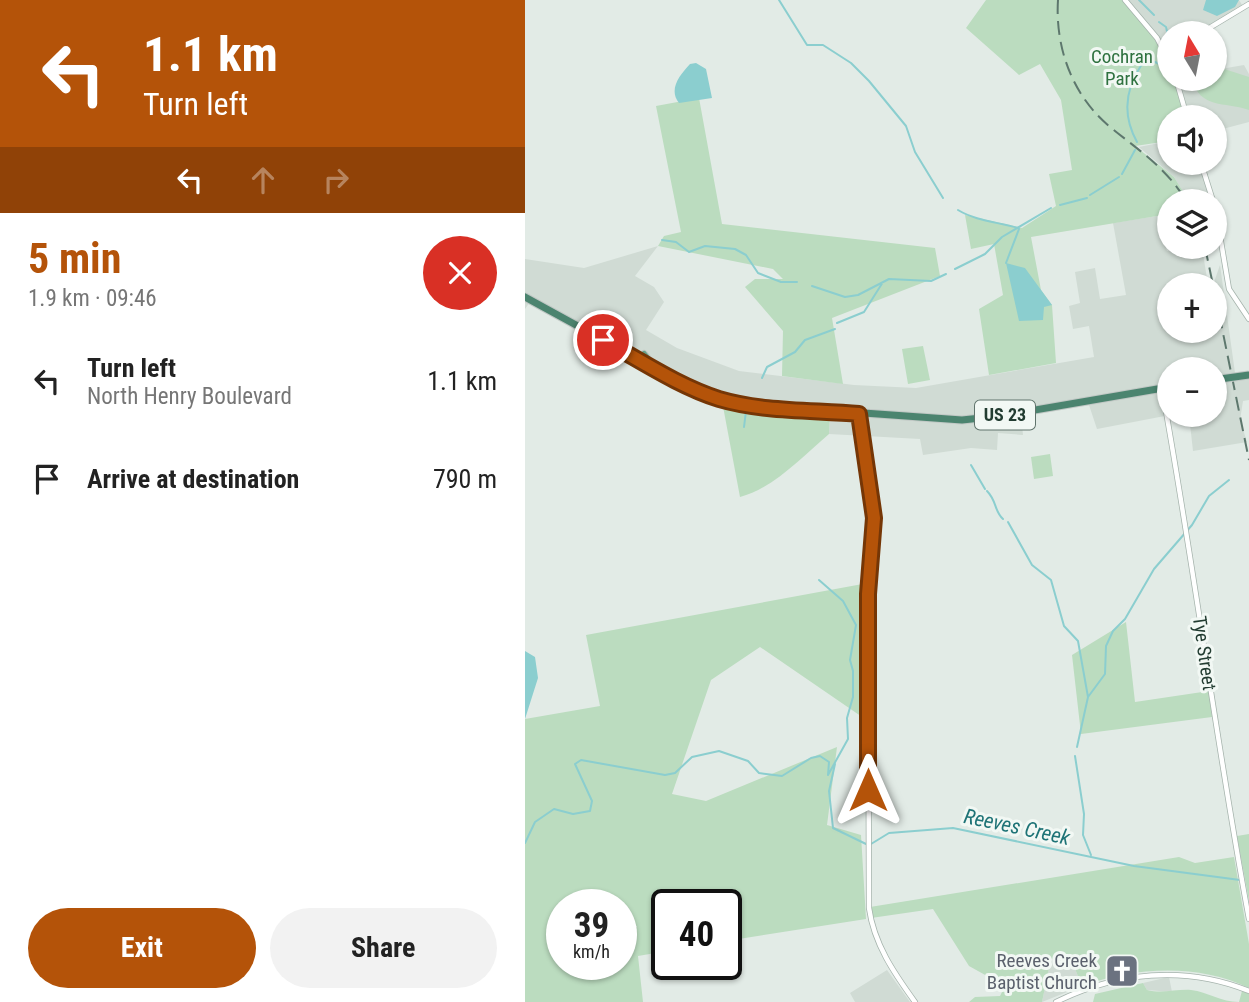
<!DOCTYPE html>
<html lang="en">
<head>
<meta charset="utf-8">
<style>
  body { margin:0; font-family:"Roboto Condensed",sans-serif; background:#f2f2f2; color:#222; height:100vh; display:flex; flex-direction:column; font-size:26px; white-space:nowrap }
  * { box-sizing:border-box; margin:0 }
  p { font-size:23px; color:#767676 }
  .icon { flex:none; width:38px; height:38px; fill:none; stroke:currentColor; stroke-width:2; stroke-linecap:round; stroke-linejoin:round }
  .map { position:relative; flex:1; overflow:hidden }
  .sheet { display:flex; flex-direction:column; background:#fff; width:525px }
  .sheet>* { flex:none }
  .guide { background:#b45309; color:#fff; overflow:hidden }
  .needle { width:46px; rotate:350deg }
  .fabs { position:absolute; left:632px; top:21px; display:grid; gap:14px }
  .fabs a { display:grid; place-items:center; width:70px; height:70px; border-radius:50%; background:#fff; box-shadow:0 2px 5px #0004; font-size:35px }
  .speed { position:absolute; left:21px; top:889px; display:flex; gap:14px; font-size:35px; font-weight:700; text-align:center }
  .speed>* { display:grid; place-content:center; width:91px; height:91px; border-radius:50%; background:#fff; box-shadow:0 2px 5px #0004; line-height:1 }
  .speed small { font-size:18px; font-weight:400 }
  .speed .limit { border:4px solid #111; border-radius:10px; background:#fff; color:#111 }
  .pin { position:absolute; display:grid; place-items:center; width:60px; height:60px; color:#fff; margin:-30px; border:4px solid #fff; border-radius:50%; box-shadow:0 2px 7px #0007 }
  .me { position:absolute; width:77px; margin:-38px; rotate:0deg; stroke-linejoin:round; filter:drop-shadow(0 0 5px #0008) }
  .turn { display:flex; align-items:center; gap:24px; height:147px; padding:0 28px; font-size:32px }
  .turn .icon { width:91px; height:91px; stroke-width:2.5 }
  .turn b { display:block; font-size:49px; line-height:60px }
  .lanes { display:flex; align-items:center; height:66px; padding:0 28px; background:#0003; justify-content:center; gap:35px; direction:ltr }
  .lanes .off { opacity:.35 }
  .round { display:grid; place-items:center; flex:none; width:74px; height:74px; border-radius:37px; background:#f2f2f2 }
  .overview { display:flex; align-items:center; justify-content:space-between; height:119px; padding:0 28px }
  h1 { font-size:42px; font-weight:700; line-height:52px; color:#b45309 }
  .button { display:flex; gap:14px; margin-top:auto; padding:14px 28px }
  .button a { flex:1; height:80px; border-radius:42px; background:#b45309; color:#fff; font-size:28px; font-weight:700; line-height:80px; text-align:center }
  .button a+a { background:#f2f2f2; color:#222 }
  ul { padding:0; list-style:none }
  li { display:flex; align-items:center; gap:21px; height:98px; padding:0 28px }
  li div { flex:1 }
  li b { display:block; font-size:26px }
  li em { font-style:normal }
  main { display:flex; flex:1; min-height:0 }
  .map>svg:first-child { display:block }
  .built { fill:#d0dbd4 }
  .green { fill:#bbdcbf; fill-rule:evenodd }
  .water { fill:#8bcecf }
  .lines { fill:none; stroke-linecap:round; stroke-linejoin:round }
  .stream { stroke:#8bcecf; stroke-width:2 }
  .tertiary-casing { stroke:#a5b3ac; stroke-width:6 }
  .primary-casing { stroke:#c1c8c5; stroke-width:8 }
  .trunk-casing { stroke:#c1c8c5; stroke-width:9 }
  .tertiary { stroke:#fff; stroke-width:4.5 }
  .primary { stroke:#67a08a; stroke-width:6 }
  .trunk { stroke:#4b846f; stroke-width:7 }
  .rail { stroke:#5d776d; stroke-width:2; stroke-dasharray:14 7; stroke-linecap:butt }
  .trunk-bridge-casing { stroke:#c1c8c5; stroke-width:9; stroke-linecap:butt }
  .trunk-bridge { stroke:#4b846f; stroke-width:7 }
  .route-casing { stroke:#753606; stroke-width:18 }
  .route { stroke:#b45309; stroke-width:12 }
  .labels { text-anchor:middle; stroke-width:6; stroke-linejoin:round; paint-order:stroke }
  .shield { fill:#f2f8f4; stroke:#60746c; stroke-width:2 }
  .shield-label { font-size:18px; font-weight:bold; fill:#223c31 }
  .park-label { font-size:19px; fill:#2e713f; stroke:#f2f8f4 }
  .street-label { font-size:19px; fill:#223c31; stroke:#f2f8f4 }
  .worship-label { font-size:19px; fill:#5b616d; stroke:#f2f8f4; text-anchor:end }
  .water-label { font-size:21px; font-style:italic; fill:#1e7376; stroke:#f2f8f4 }
</style>
</head>
<body>
<main>
<section class="sheet">
<div class="guide">
<div class="turn"><svg class="icon" aria-label="left" viewBox="0 0 24 24"><path d="M17 20v-9H6M10 6l-5 5 5 5"/></svg><div><b>1.1 km</b>Turn left</div></div>
<div class="lanes"><svg class="icon" aria-label="left" viewBox="0 0 24 24"><path d="M17 20v-9H6M10 6l-5 5 5 5"/></svg><svg class="icon off" aria-label="ahead" viewBox="0 0 24 24"><path d="M12 20V5M6 11l6-6 6 6"/></svg><svg class="icon off" aria-label="right" viewBox="0 0 24 24"><path d="M7 20v-9h11M14 6l5 5-5 5"/></svg></div>
</div>
<div class="overview"><div><h1>5 min</h1><p>1.9 km · 09:46</p></div><a class="round" style="background:#d93025;color:#fff"><svg class="icon" aria-label="close" viewBox="0 0 24 24"><path d="M6 6l12 12M18 6L6 18"/></svg></a></div>
<ul>
<li><svg class="icon" aria-label="left" viewBox="0 0 24 24"><path d="M17 20v-9H6M10 6l-5 5 5 5"/></svg><div><b>Turn left</b><p>North Henry Boulevard</p></div><em>1.1 km</em></li>
<li><svg class="icon" aria-label="arrive" viewBox="0 0 24 24"><path d="M6 21V4h12l-3 4 3 4H6"/></svg><div><b>Arrive at destination</b></div><em>790 m</em></li>
</ul>
<div class="button"><a>Exit</a><a>Share</a></div>
</section>
<div class="map">
<svg width="724" height="1002" viewBox="0 0 724 1002">
  <rect width="100%" height="100%" fill="#e2ebe6"/>
  <path class="built" d="M601 0H714L719 8 676 33H644L642 53Z
    M719 65 724 74V122L690 131V117H661L651 79H690V70Z
    M644 141V163H674L686 201H664L649 177 614 147Z
    M632 216 642 251 677 247 683 285H644V331H690L688 285 695 265 711 380 724 378V400L718 401 715 420 722 442 668 451 664 415H690V369H644L645 415 572 429 563 402 496 416 498 435 473 433 472 450 446 448 398 455 395 439 304 434 305 414 202 403 5 302 0 309V259L59 268 133 246 110 276 129 287 139 302 121 330 152 348 214 371 329 385 391 388 569 357 564 326 548 329 544 306 555 303 550 272 570 268 575 299 601 295 588 223Z
    M533 958 546 959 557 986 517 1002 526 959Z
    M362 970 385 1002H330L325 993Z
    M644 977 647 992 622 990 618 983Z"/>
  <path class="green" d="M461 0H601L642 53 644 79H651L661 117H644V141L610 146 649 177 664 201H644V214L506 237 516 290 527 305 531 363 464 375 454 309 478 295 469 244 446 249 440 215 497 228 531 206 524 174 547 170 536 100 515 64 494 75 441 28Z
    M690 66 724 77V110C698 101 677 110 666 79H690Z
    M174 98 197 224 410 248 415 276 307 318 318 384 257 376 258 331 220 287 230 279H258L248 269 133 246 139 236 156 232 131 106Z
    M398 346 405 380 383 384 377 349Z
    M197 401 305 414 304 434C278 456 249 488 215 497Z
    M525 454 528 476 509 479 506 457Z
    M343 583V721L235 647 186 680 147 794 181 801 312 747 302 825 336 835 341 919 201 941V905H142V951L113 956 118 1002H0V719L75 706 61 635ZM37 905H96V927L112 926 103 942 96 943V964H37Z
    M601 622 610 702 684 691 687 717 556 734 547 655Z
    M724 834V901L712 836Z
    M654 857 670 863 709 857 724 944V988C672 963 610 967 557 986L546 959H526L517 1002H444L450 997 475 996 480 986 444 966 408 909 346 918 345 907Z
    M618 983 622 990C637 994 651 989 666 990 683 992 696 1002 714 1002L717 991 724 994V1002H568L570 994Z"/>
  <path class="water" d="M681 0H714L710 7 692 16 678 10Z
    M171 63 181 69 187 98 154 103C143 89 155 75 165 64Z
    M481 263 500 268 527 305 519 307 518 320 494 321Z
    M0 651 10 657 13 678 0 719Z"/>
  <g class="lines">
    <path class="stream" d="M254 0 282 45H298L326 63 344 81 381 126 390 152 418 198
      M614 0 629 15
      M634 22 641 27 644 40
      M677 79H678
      M612 142C597 115 600 89 617 64L630 62 641 67
      M597 174 610 150
      M565 195 594 177
      M535 205 562 198
      M433 210C451 221 473 222 493 228
      M137 240 151 242 164 252 180 246 210 249 221 255 233 273 256 282H272
      M481 263 494 229
      M430 269 460 254 477 237 526 208
      M287 286 320 297 333 295 364 279 406 281 421 274
      M312 323 339 312 358 282
      M237 378 242 367 270 352 280 340 310 329
      M219 427 221 411
      M446 465 460 489
      M462 491C472 501 469 511 478 519
      M483 522 507 565 526 580 539 626 553 641 563 697 552 747
      M563 697 580 674 581 646 588 631 600 619 629 569 667 525 684 496 704 480
      M550 756 559 814 558 835 566 855
      M310 764 304 791 308 828 341 844
      M0 843 10 822 29 809 48 814 65 811 67 801 50 764 56 760 140 775 150 773 167 757 194 751 223 761 234 773 257 776 286 758 295 756 304 762 303 775 323 739 322 718 328 697V671L325 660 331 625 318 601 294 580
      M346 844 364 833 428 828 609 866 715 880"/>
    <defs>
      <path id="tertiary" d="M600 0 632 38 644 61
        M676 33 724 4
        M651 79 662 117
        M676 163 688 201
        M690 206 704 289 724 319
        M637 389C669 565 691 743 724 919
        M334 414 349 518 343 594 344 908C349 944 369 973 390 1002
        M531 1002C592 972 660 965 724 991"/>
      <path id="primary" d="M119 354 127 364"/>
      <path id="trunk" d="M0 297 164 387 195 399 226 405 437 420 475 416 644 387"/>
    </defs>
    <use href="#tertiary" class="tertiary-casing"/>
    <use href="#primary" class="primary-casing"/>
    <use href="#trunk" class="trunk-casing"/>
    <use href="#tertiary" class="tertiary"/>
    <use href="#primary" class="primary"/>
    <use href="#trunk" class="trunk"/>
    <path class="rail" d="M533 0C530 47 547 95 584 126 613 150 642 168 661 201
      M680 247 688 285
      M690 294 724 460"/>
    <defs>
      <path id="trunk-bridge" d="M695 379 724 375"/>
    </defs>
    <use href="#trunk-bridge" class="trunk-bridge-casing"/>
    <use href="#trunk-bridge" class="trunk-bridge"/>
  </g>
  <g class="lines">
    <defs>
      <path id="route" d="M78 340C115 360 153 386 194 399 238 412 288 410 334 414L349 518 343 594V790"/>
    </defs>
    <use href="#route" class="route-casing"/>
    <use href="#route" class="route"/>
  </g>
  <defs>
    <symbol id="church-square" viewBox="-11 -11 22 22"><rect x="-9" y="-9" width="18" height="18" rx="4" fill="#6b7280" stroke="#f2f8f4"/><path d="M-1.2-6h2.4v3.5h3.3v2.4h-3.3V6h-2.4V-.1h-3.3v-2.4h3.3Z" fill="#fff"/></symbol>
  </defs>
  <g fill-rule="evenodd">
    <use href="#church-square" x="578" y="952" width="38" height="38"/>
  </g>
  <g class="labels">
    <rect class="shield" x="450" y="400.5" width="60" height="29" rx="5"/>
    <g class="shield-label">
      <text x="480" y="421">US 23</text>
    </g>
    <g class="park-label">
      <text x="597" y="63">Cochran<tspan x="597" dy="22">Park</tspan></text>
    </g>
    <g class="street-label">
      <text transform="translate(680 653) rotate(82)" y="7">Tye Street</text>
    </g>
    <g class="worship-label">
      <text x="572" y="967">Reeves Creek<tspan x="572" dy="22">Baptist Church</tspan></text>
    </g>
    <g class="water-label">
      <text transform="translate(492 827) rotate(12)" y="7">Reeves Creek</text>
    </g>
  </g>
</svg>
<div class="fabs">
<a><svg class="needle" viewBox="-14 -14 28 28"><path d="M0-13l5 13h-10z" fill="#e53935"/><path d="M0 13l5-13h-10z" fill="#767676"/></svg></a>
<a><svg class="icon" aria-label="sound" viewBox="0 0 24 24"><path d="M4 9h4l5-4v14l-5-4H4zM17 9q2 3 0 6"/></svg></a>
<a><svg class="icon" aria-label="layers" viewBox="0 0 24 24"><path d="M12 4l9 5-9 5-9-5zM3 14l9 5 9-5"/></svg></a>
<a>+</a>
<a>−</a>
</div>
<div class="speed"><div>39<small>km/h</small></div><div class="limit">40</div></div>
<div class="pin" style="left:78px;top:340px;background:#d93025"><svg class="icon" aria-label="arrive" viewBox="0 0 24 24"><path d="M6 21V4h12l-3 4 3 4H6"/></svg></div>
<svg class="me" style="left:343px;top:790px" viewBox="-20 -20 40 40"><path d="M0-17L14 15 0 8-14 15z" fill="#b45309" stroke="#fff" stroke-width="4"/></svg>
</div>
</main>
</body>
</html>
